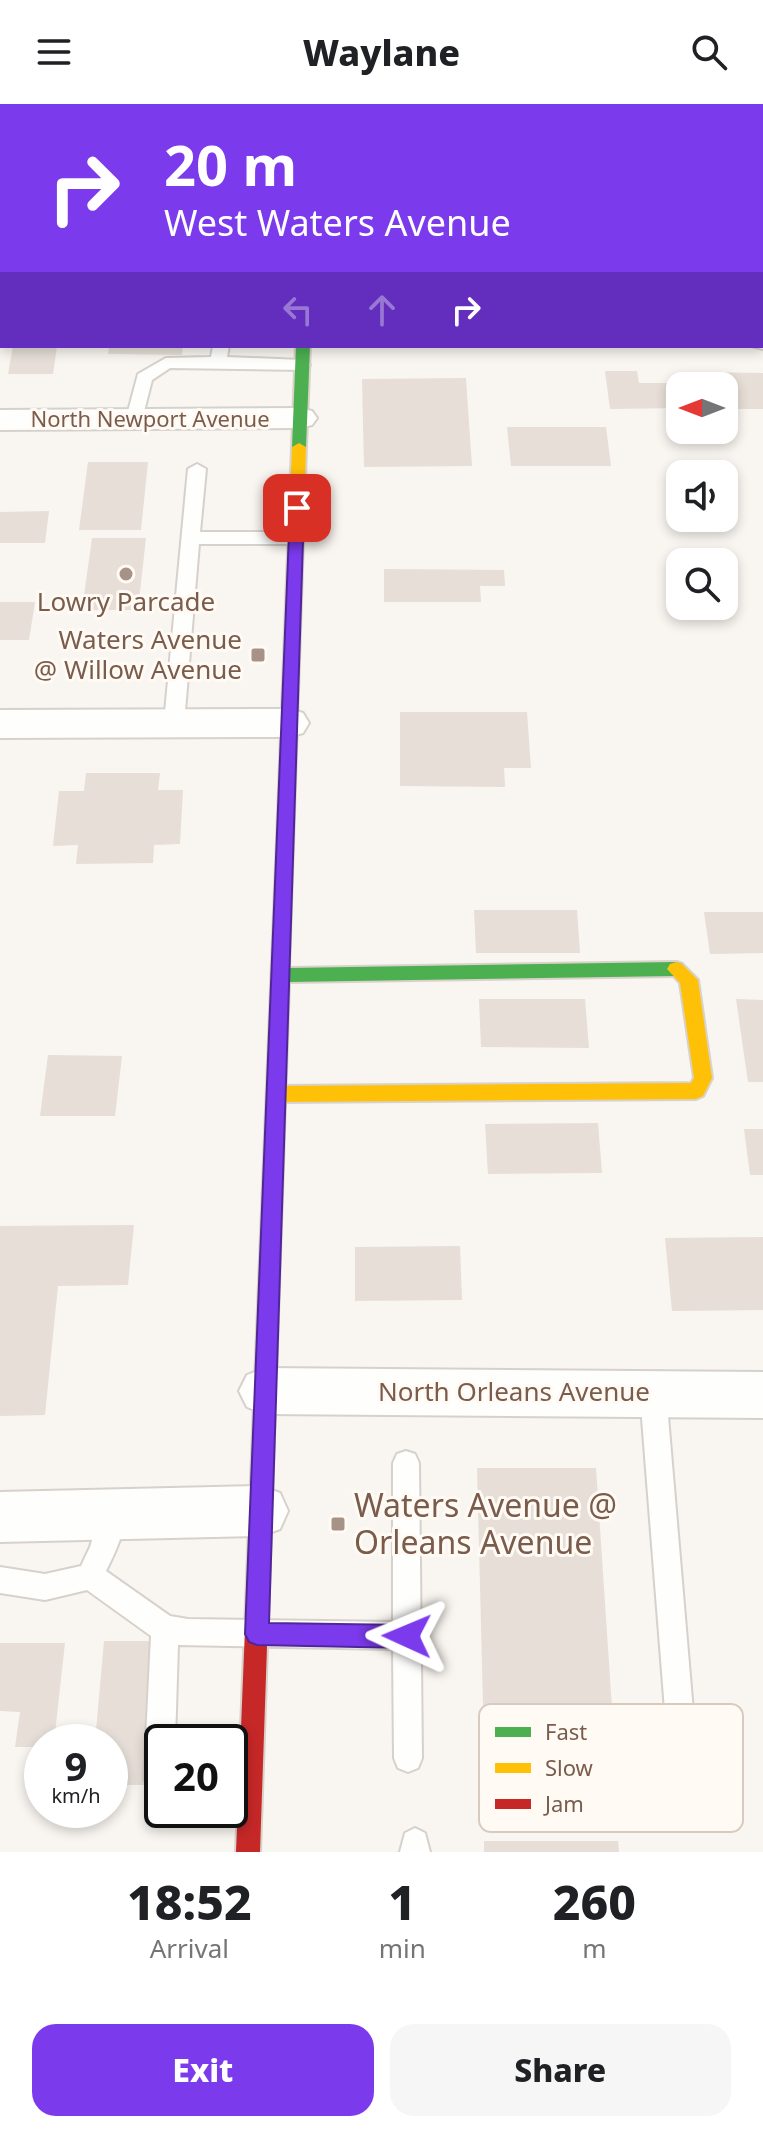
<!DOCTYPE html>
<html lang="en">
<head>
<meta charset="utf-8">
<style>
  body { margin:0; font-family:"Noto Sans",sans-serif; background:#f6f6f6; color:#202124; height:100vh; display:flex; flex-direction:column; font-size:30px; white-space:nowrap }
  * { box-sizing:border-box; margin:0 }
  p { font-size:26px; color:#757577 }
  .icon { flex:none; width:44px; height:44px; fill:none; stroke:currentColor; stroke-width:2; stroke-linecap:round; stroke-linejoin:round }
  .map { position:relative; height:1748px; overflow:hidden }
  .side { display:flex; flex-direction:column; background:#fff; flex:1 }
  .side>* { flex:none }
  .guide { position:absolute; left:0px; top:0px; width:764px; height:244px; box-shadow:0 4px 12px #0003; background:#7c3aed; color:#fff; overflow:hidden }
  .needle { width:52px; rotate:270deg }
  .buttons { position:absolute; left:666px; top:268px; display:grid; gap:16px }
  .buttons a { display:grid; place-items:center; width:72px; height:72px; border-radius:16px; background:#fff; box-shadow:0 4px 12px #0003; font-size:40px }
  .speed { position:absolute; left:24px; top:1620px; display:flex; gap:16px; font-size:40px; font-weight:700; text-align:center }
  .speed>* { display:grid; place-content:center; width:104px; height:104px; border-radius:50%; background:#fff; box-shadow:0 4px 12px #0003; line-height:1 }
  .speed small { font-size:20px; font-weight:400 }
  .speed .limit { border:4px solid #111; border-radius:12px; background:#fff; color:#111 }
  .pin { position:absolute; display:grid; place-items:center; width:68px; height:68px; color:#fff; margin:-34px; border-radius:16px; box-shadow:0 4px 12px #0006 }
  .me { position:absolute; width:88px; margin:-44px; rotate:271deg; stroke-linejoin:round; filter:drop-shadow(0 0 6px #0008) }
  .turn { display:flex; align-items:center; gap:28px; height:168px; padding:0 32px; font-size:36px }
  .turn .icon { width:104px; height:104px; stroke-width:2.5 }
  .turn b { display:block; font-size:56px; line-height:68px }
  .lanes { display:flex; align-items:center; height:76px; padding:0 32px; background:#0003; justify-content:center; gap:40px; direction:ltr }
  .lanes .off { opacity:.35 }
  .eta { display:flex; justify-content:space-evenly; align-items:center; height:136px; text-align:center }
  .eta b { font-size:48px; font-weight:800; line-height:56px }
  .action { display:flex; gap:16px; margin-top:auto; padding:16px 32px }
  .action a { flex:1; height:92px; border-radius:24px; background:#7c3aed; color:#fff; font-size:32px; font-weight:800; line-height:92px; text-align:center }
  .action a+a { background:#f6f6f6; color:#202124 }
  header { display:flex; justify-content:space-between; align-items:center; height:104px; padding:0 32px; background:#fff; font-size:36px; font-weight:800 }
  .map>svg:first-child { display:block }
  .building { fill:#e6ded7 }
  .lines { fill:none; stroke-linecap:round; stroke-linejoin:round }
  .lane-casing { stroke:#d7d1cb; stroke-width:4 }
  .street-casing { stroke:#d7d1cb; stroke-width:4 }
  .fast-casing { stroke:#d9d2cb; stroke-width:4 }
  .slow-casing { stroke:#d9d2cb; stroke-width:4 }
  .jam-casing { stroke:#d9d2cb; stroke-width:4 }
  .lane { fill:#fefefd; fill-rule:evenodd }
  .street { fill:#fefefd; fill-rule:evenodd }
  .fast { fill:#4caf50; fill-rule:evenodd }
  .slow { fill:#ffc107; fill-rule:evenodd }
  .jam { fill:#c62828; fill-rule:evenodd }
  .route { fill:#7c3aed; stroke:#51269a; stroke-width:2 }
  .poi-dot { fill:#a69286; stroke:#fffaf3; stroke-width:3 }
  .labels { text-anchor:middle; stroke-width:6; stroke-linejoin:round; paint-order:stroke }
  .far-street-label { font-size:22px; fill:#7a5c4d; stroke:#fffaf3 }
  .poi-label { font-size:26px; fill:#7a5c4d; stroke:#fffaf3 }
  .street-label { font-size:26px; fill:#7a5c4d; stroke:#fffaf3 }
  .near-poi-label { font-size:32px; fill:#7a5c4d; stroke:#fffaf3; text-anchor:start }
  .key { fill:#fffaf3; stroke:#d7cbc1; stroke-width:2 }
  .key-label { font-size:22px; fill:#7a5c4d }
</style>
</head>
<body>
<header><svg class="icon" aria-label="menu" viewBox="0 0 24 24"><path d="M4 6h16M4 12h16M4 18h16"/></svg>Waylane<svg class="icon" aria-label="search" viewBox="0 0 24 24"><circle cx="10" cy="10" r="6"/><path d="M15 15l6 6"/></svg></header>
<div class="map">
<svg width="763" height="1748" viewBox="0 0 763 1748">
  <rect width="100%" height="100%" fill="#f9f5f0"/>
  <path class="building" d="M13 242H57L53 270H8Z
    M109 242H183L182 251 108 250Z
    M605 267H637L639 279H680V304L610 305Z
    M694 268 763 269V305H724V282H696Z
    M466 274 472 362 364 363 362 275Z
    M507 323H606L611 362H511Z
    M88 358H148L141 426H79Z
    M49 407 45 439H0V408Z
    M92 434H146L138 506H82Z
    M384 465 504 466 505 482H480L481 498H384Z
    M0 498H35L29 536H0Z
    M400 608H527L531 664H504L505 683 400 682Z
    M86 669H160L158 686H183L180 740 154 741 153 759 76 760 78 741 53 742 59 687H84Z
    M474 806H577L580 849H476Z
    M704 808H763V849L710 850Z
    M479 895H585L589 944 481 943Z
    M736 895 763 896V978H748Z
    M48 951 122 952 115 1012H40Z
    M598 1019 602 1069 488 1070 485 1020Z
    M744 1025H763V1071H750Z
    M134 1121 128 1181 58 1182 45 1311 0 1312V1122Z
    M763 1133V1206L672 1207 665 1134Z
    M460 1142 462 1196 355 1197V1143Z
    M477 1364H596L617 1679H485Z
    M104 1537H155L145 1681H110V1638H95Z
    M0 1539H65L54 1638H42V1643H15L20 1608 0 1607Z
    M484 1737H618L619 1748H484Z"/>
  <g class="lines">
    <defs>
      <path id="lane" d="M384 0H398V2H384Z
        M213 242H229L227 253 302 256 310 261 302 266 170 264 152 276 141 319H129L126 315 138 270 166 254 211 253Z
        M197 360 206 365 200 428H296L305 434 296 440H199L184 619 174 626 164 619 188 365Z
        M653 1277 662 1281 666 1289 694 1619 690 1629 680 1633 670 1629 666 1619 640 1289 644 1281Z
        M406 1347 415 1350 419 1359 422 1654 418 1664 408 1668 398 1664 394 1654 393 1545 178 1541 175 1638H162V1693L152 1688 144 1675 151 1532 87 1486 45 1496 0 1489V1463L45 1470 81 1462 90 1443 103 1401 112 1397 121 1401C130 1420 115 1449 106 1467L170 1512 188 1515 393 1518V1359L397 1350Z
        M415 1724 425 1729 430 1748H400L405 1729Z"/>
      <path id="street" d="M762 23H763V41H762Z
        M0 66H2V84H0Z
        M763 225V245L751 242H762Z
        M300 304 312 307 317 314 312 321 300 324 0 326V306Z
        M289 605 303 609 309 619 303 629 289 633 0 634V606Z
        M265 1264 763 1268V1314L265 1310 247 1303 239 1287 247 1271Z
        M261 1382 280 1389 288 1407 280 1425 261 1432 0 1438V1388Z"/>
      <path id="fast" d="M296 242H310L306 343 299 347 292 343Z
        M286 704 294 710 289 864 676 858 682 860 685 865 682 870 676 872 289 878 271 1425 268 1432 260 1435 252 1432 249 1425 278 710Z"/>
      <path id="slow" d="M299 339 306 343 294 710 286 716 278 710 292 343Z
        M676 858 682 860 698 876 712 974 703 992 696 995 276 998 269 995 267 990 269 985 276 982 691 979 694 974 680 879 667 865 670 860Z"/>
      <path id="jam" d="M308 0H320V2H308Z
        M260 1415 268 1418 271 1425 260 1748H236L249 1425 252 1418Z"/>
    </defs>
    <use href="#lane" class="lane-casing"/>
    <use href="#street" class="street-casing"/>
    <use href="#fast" class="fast-casing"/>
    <use href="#slow" class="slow-casing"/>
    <use href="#jam" class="jam-casing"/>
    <use href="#lane" class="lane"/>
    <use href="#street" class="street"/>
    <use href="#fast" class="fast"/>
    <use href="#slow" class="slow"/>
    <use href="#jam" class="jam"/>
  </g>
  <path class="route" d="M297 399 304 404 269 1519 407 1521 415 1524 419 1532 415 1540 407 1544 257 1541 249 1538 245 1530 290 404Z"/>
  <g class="poi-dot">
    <circle cx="126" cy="470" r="8"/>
    <rect x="250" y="543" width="16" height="16" rx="4"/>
    <rect x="330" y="1412" width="16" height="16" rx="4"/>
  </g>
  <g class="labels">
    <g class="far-street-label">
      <text x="150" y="323">North Newport Avenue</text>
    </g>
    <g class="poi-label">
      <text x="126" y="507">Lowry Parcade</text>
      <text x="242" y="545" text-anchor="end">Waters Avenue<tspan x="242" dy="30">@ Willow Avenue</tspan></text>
    </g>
    <g class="street-label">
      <text x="514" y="1297">North Orleans Avenue</text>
    </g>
    <g class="near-poi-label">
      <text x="354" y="1413">Waters Avenue @<tspan x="354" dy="37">Orleans Avenue</tspan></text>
    </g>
  </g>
  <rect x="479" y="1600" width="264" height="128" rx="12" class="key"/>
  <rect x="495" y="1623" width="36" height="10" fill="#4caf50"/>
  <rect x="495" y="1659" width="36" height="10" fill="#ffc107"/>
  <rect x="495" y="1695" width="36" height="10" fill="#c62828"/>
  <g class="key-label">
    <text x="545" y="1636">Fast</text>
    <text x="545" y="1672">Slow</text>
    <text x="545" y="1708">Jam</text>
  </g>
</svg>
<div class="buttons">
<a><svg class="needle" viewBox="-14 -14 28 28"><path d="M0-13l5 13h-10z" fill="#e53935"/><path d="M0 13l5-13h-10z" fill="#757577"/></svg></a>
<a><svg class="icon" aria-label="sound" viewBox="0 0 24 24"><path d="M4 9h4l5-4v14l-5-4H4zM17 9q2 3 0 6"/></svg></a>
<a><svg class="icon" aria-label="search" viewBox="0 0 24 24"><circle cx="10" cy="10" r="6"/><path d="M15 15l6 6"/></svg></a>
</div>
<div class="speed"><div>9<small>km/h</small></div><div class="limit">20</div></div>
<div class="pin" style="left:297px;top:404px;background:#d93025"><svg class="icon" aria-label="arrive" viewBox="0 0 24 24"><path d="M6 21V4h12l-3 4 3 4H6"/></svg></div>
<svg class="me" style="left:407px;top:1532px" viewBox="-20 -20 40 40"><path d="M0-17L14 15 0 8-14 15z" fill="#7c3aed" stroke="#fff" stroke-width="4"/></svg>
<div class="guide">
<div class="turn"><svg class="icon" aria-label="right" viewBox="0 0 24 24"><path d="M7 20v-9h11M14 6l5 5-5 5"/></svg><div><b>20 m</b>West Waters Avenue</div></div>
<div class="lanes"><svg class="icon off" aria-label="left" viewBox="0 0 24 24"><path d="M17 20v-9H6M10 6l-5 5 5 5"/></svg><svg class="icon off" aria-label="ahead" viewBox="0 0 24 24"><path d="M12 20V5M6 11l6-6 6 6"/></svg><svg class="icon" aria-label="right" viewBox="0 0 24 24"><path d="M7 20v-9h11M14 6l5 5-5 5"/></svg></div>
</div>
</div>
<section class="side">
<div class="eta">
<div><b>18:52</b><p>Arrival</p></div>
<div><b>1</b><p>min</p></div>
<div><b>260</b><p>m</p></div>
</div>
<div class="action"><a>Exit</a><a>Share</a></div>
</section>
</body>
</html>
